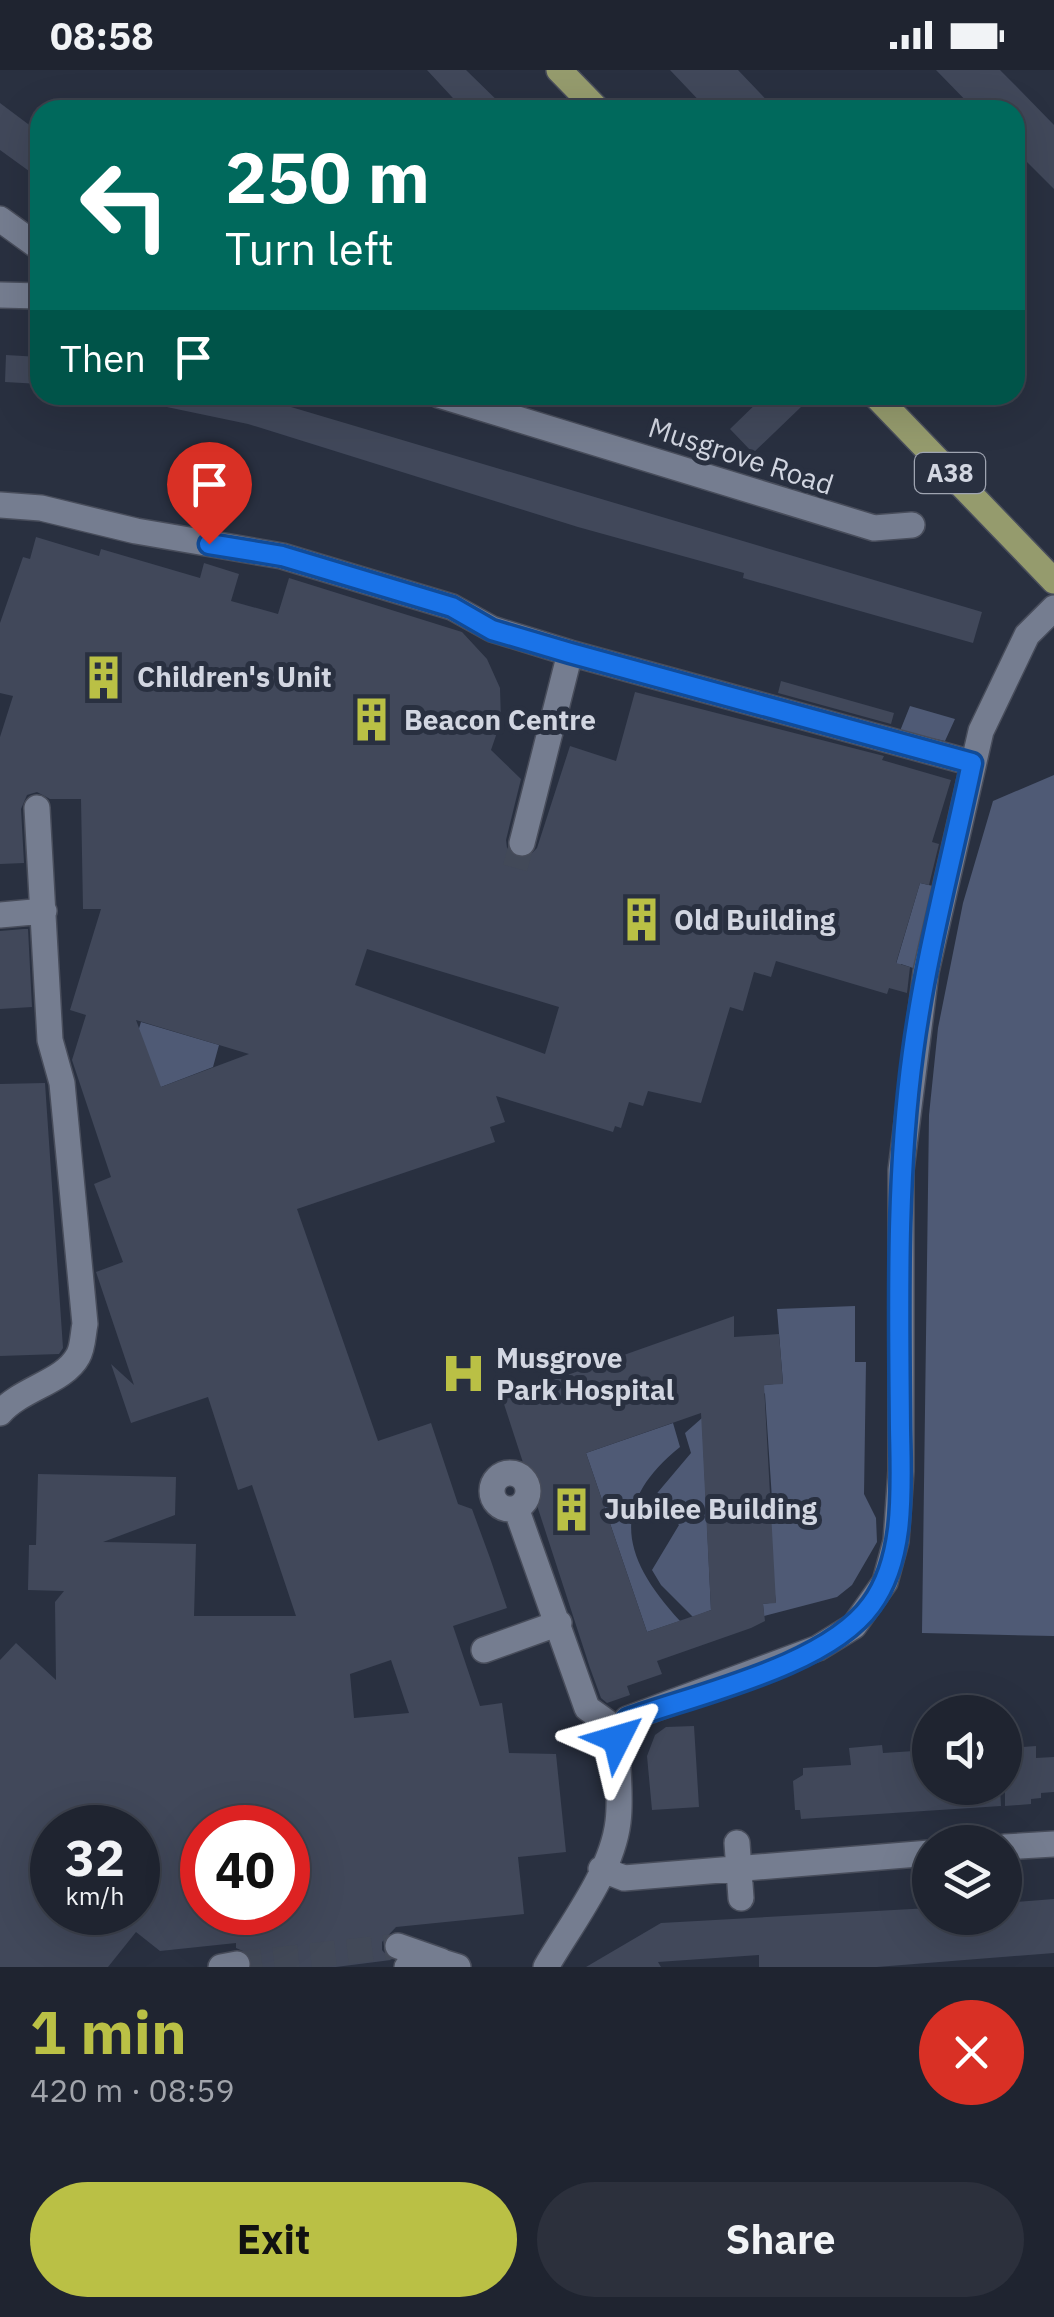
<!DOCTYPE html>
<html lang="en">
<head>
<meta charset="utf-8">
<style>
  body { margin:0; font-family:"IBM Plex Sans",sans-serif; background:#2c303c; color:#f1f3f6; height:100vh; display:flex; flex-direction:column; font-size:38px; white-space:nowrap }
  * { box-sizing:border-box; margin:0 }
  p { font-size:32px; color:#a1a4ab }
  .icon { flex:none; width:55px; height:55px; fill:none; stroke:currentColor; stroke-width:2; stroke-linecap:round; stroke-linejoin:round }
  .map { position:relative; height:1897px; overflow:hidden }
  .drawer { display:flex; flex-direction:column; background:#1f2430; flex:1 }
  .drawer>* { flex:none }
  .hud { position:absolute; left:30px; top:30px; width:995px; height:305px; border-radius:30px; box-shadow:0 10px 40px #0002,0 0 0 2px #3c414c; background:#00695c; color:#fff; overflow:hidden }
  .buttons { position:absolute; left:912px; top:1625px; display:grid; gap:20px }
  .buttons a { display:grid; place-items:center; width:110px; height:110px; border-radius:50%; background:#1f2430; box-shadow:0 10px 40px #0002,0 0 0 2px #3c414c; font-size:50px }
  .speed { position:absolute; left:30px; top:1735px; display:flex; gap:20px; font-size:50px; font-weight:700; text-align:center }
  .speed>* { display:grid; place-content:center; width:130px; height:130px; border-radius:50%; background:#1f2430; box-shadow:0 10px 40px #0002,0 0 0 2px #3c414c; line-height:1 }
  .speed small { font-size:25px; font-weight:400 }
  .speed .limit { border:15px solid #d22; background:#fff; color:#111 }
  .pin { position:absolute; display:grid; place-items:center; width:85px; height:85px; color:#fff; margin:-102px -42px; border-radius:50% 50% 50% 0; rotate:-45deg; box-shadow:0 0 10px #0007 }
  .pin .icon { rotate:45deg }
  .me { position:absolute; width:110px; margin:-55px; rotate:50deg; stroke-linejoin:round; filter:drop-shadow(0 0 8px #0008) }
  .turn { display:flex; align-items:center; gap:35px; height:210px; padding:0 30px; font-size:45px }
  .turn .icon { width:130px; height:130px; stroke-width:2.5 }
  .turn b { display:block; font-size:70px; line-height:85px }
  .then { display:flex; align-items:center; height:95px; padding:0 30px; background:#0003; gap:20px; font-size:38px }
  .round { display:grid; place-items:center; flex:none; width:105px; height:105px; border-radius:52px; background:#2c303c }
  .head { display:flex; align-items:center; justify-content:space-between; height:170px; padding:0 30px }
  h1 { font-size:60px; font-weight:800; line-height:75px; color:#bac045 }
  .button { display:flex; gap:20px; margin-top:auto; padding:20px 30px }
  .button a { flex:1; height:115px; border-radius:60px; background:#bac045; color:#111; font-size:40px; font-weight:800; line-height:115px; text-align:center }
  .button a+a { background:#2c303c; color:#f1f3f6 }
  .status { display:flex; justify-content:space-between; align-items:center; height:70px; padding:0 50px; background:#1f2430; direction:ltr }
  .status svg { height:28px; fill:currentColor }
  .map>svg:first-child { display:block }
  .green { fill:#4f5a75 }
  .building { fill:#41485a; fill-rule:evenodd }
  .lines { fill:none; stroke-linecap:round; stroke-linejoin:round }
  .minor-tunnel { stroke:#424958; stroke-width:25; stroke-dasharray:25 12; stroke-linecap:butt }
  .minor-casing { stroke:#484d5b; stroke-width:28 }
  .major-casing { stroke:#484d5b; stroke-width:28 }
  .minor { stroke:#757d90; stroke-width:25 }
  .major { stroke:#959b6d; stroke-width:25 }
  .route-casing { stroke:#114b97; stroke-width:25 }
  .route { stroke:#1a73e8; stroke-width:18 }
  .labels { text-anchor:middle; stroke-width:10; stroke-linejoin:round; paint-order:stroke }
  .shield { fill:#293040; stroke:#9fa4b1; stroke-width:2.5 }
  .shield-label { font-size:25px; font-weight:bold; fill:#d2d6e1 }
  .street-label { font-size:28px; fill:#d2d6e1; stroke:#293040 }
  .poi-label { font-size:28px; font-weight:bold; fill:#d2d6e1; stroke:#293040; text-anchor:start }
</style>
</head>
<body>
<div class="status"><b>08:58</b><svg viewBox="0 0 49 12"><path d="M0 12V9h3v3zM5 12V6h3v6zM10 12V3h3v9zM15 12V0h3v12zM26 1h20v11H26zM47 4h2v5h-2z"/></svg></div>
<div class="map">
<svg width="1054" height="1897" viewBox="0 0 1054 1897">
  <rect width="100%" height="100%" fill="#293040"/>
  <path class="green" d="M910 636 955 649 945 671 900 661Z
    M1054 705V1566L922 1563 929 1045 938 958 963 833 993 731Z
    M920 813 933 816 916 899 901 894 898 903 894 901Z
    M141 952 219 975 213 997 161 1017 128 994Z
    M855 1236V1292H866L864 1424 876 1448 877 1472 852 1515 837 1527 764 1546 763 1534 776 1532 762 1431 772 1429 765 1324 758 1316 783 1313 777 1239Z
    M702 1348 711 1540 693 1547 661 1515 652 1500 679 1455 653 1428 691 1383 685 1363Z
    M673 1353 680 1377C608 1435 622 1488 680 1551L647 1562 586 1383Z"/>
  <path class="building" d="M427 0H466L507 40H464Z
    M670 0H738L776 40H708Z
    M936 0H1000L1015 15 1054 55V119L1015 80V40H975Z
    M0 33 40 63V109L0 80Z
    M6 285 40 287V314L5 312Z
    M163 325H251L982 542 973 573 743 508 744 503 578 457 248 354 162 336Z
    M765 325H789L801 337 753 383 730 359Z
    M36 467 99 486 101 479 200 508 204 493 239 504 231 531 278 544 289 508 462 562 487 589 500 618 501 651 491 680 521 709 506 770 507 778 517 788H527L537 778 570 676 616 691 635 622 884 686 882 690 951 710 932 772 939 774 929 815 920 813 896 893 910 897 907 923 889 918 887 924 776 891 771 907 754 902 743 941 730 937 701 1033 648 1021 643 1036 629 1032 621 1058 615 1056 613 1062 496 1026 505 1052 490 1057 495 1072 297 1139 378 1371 431 1353 458 1434 472 1439 490 1488 507 1538 453 1556 480 1636 502 1633 509 1683 556 1684 566 1782 518 1787 524 1844 396 1857 382 1872V1880L391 1890 336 1897H253L250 1884 236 1878V1873L160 1881 136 1862 108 1897H0V1590L16 1573 56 1610 55 1532 64 1521 28 1520 29 1475H36L38 1404 176 1407 175 1445 103 1472 196 1474 194 1546H296L252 1415 238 1420 208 1327 131 1353 111 1294 134 1315 96 1202 123 1192 94 1114 111 1107 72 990 86 945 70 940 101 839H83L81 729H50L37 722 27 725 21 739 24 793 0 794V667L13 626 0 623V553L23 487 30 489ZM367 879 559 937 545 984 355 915ZM136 950 249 984 161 1017ZM391 1590 409 1643 354 1648 350 1604ZM44 1758H138V1842H52ZM202 1758H288V1842H202Z
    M781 611 894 643 891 654 778 623Z
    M24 859H28L32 937 0 939V861Z
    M45 1013 63 1278 59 1284 0 1286V1014Z
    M734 1246V1267L779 1264 783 1314 764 1315 776 1533 763 1534 765 1551 751 1558 657 1591 662 1604 627 1616 630 1625 607 1633 601 1628 590 1598 502 1328ZM701 1343 711 1540 647 1562 586 1383Z
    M694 1656 699 1737 652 1740 647 1686 655 1665 666 1657Z
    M882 1675 883 1683 930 1680V1718H1000L1001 1736 801 1749 800 1740H795L793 1711 803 1705V1698L851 1695 849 1678Z
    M1036 1676V1688L1054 1687V1722L1041 1723V1728L1031 1729V1734L1005 1736V1689H1011V1678Z
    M1054 1829V1883L877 1897H759V1885L658 1892 661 1897H586L661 1853 930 1838V1848H1005V1833Z"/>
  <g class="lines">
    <path class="minor-tunnel" d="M515 798 522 773
      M237 1894 398 1876"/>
    <defs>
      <path id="minor" d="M0 149 40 178
        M0 225 40 226
        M439 325 874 458 912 455
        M0 435 41 438 136 461 282 486 452 537 492 559 570 583 972 693
        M522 773 570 583
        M0 845 44 841
        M0 1343C22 1318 64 1312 78 1286 83 1278 83 1263 85 1254L62 1013 50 970 37 738
        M492 1421a18 18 0 1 1 36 0a18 18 0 1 1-36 0Z
        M516 1438 587 1638 618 1660
        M484 1580 559 1553
        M737 1773 741 1828
        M1005 1777 1054 1774
        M601 1799 624 1808 930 1783
        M398 1876 441 1891
        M221 1897 237 1894
        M407 1897 445 1893 458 1897
        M546 1897C571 1854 612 1802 618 1752 622 1720 615 1691 618 1660L627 1649 818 1578 854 1556 885 1512 896 1471 901 1401V1100L926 902 981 661 1027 565 1054 538"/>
      <path id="major" d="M559 0 598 40
        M875 325 1054 511"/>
    </defs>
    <use href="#minor" class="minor-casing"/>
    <use href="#major" class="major-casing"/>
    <use href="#minor" class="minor"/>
    <use href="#major" class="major"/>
  </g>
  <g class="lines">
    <defs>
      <path id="route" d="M209 474 282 486 452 537 492 560 570 583 972 693C952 789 926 884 913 982 896 1107 899 1234 900 1359 901 1416 906 1488 871 1535 827 1596 697 1624 628 1649L618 1660 617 1669"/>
    </defs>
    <use href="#route" class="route-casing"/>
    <use href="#route" class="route"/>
  </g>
  <defs>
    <symbol id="building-bare" viewBox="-9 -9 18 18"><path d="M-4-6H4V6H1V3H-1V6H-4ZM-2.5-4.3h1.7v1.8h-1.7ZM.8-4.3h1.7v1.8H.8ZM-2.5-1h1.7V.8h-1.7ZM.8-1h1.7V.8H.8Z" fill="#bac045" stroke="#293040" stroke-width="2.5" paint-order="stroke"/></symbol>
    <symbol id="hospital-bare" viewBox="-9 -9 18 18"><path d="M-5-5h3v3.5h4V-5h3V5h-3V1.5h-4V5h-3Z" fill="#bac045" stroke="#293040" stroke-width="2.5" paint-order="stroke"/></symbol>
  </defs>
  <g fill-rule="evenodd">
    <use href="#building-bare" x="72" y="576" width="63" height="63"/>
    <use href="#building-bare" x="340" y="618" width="63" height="63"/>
    <use href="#building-bare" x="610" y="818" width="63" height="63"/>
    <use href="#hospital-bare" x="432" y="1272" width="63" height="63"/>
    <use href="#building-bare" x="540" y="1408" width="63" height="63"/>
  </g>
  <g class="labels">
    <rect class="shield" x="915" y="383" width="70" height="40" rx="8"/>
    <g class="shield-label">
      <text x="950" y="412">A38</text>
    </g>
    <g class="street-label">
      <text transform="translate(741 386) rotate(18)" y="10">Musgrove Road</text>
    </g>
    <g class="poi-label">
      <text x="137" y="617">Children's Unit</text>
      <text x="404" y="660">Beacon Centre</text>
      <text x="674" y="860">Old Building</text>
      <text x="496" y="1298">Musgrove<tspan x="496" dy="32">Park Hospital</tspan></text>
      <text x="604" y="1449">Jubilee Building</text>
    </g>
  </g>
</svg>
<div class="buttons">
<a><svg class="icon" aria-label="sound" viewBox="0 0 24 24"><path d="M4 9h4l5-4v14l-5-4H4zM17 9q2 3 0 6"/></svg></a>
<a><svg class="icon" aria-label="layers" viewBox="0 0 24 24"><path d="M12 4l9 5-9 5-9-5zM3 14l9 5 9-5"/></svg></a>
</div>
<div class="speed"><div>32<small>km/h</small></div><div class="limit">40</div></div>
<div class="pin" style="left:209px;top:474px;background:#d93025"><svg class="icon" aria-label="arrive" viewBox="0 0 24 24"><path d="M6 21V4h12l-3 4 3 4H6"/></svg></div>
<svg class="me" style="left:617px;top:1669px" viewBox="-20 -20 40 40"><path d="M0-17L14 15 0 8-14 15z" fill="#1a73e8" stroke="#fff" stroke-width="4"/></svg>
<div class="hud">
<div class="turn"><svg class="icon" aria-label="left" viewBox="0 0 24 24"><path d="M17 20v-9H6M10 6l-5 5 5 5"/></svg><div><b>250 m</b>Turn left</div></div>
<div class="then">Then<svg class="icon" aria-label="arrive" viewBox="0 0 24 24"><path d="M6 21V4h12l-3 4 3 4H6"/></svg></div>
</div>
</div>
<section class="drawer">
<div class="head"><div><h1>1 min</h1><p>420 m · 08:59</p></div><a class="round" style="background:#d93025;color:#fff"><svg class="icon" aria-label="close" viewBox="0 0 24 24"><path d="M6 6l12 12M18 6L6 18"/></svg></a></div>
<div class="button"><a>Exit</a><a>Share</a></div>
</section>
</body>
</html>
